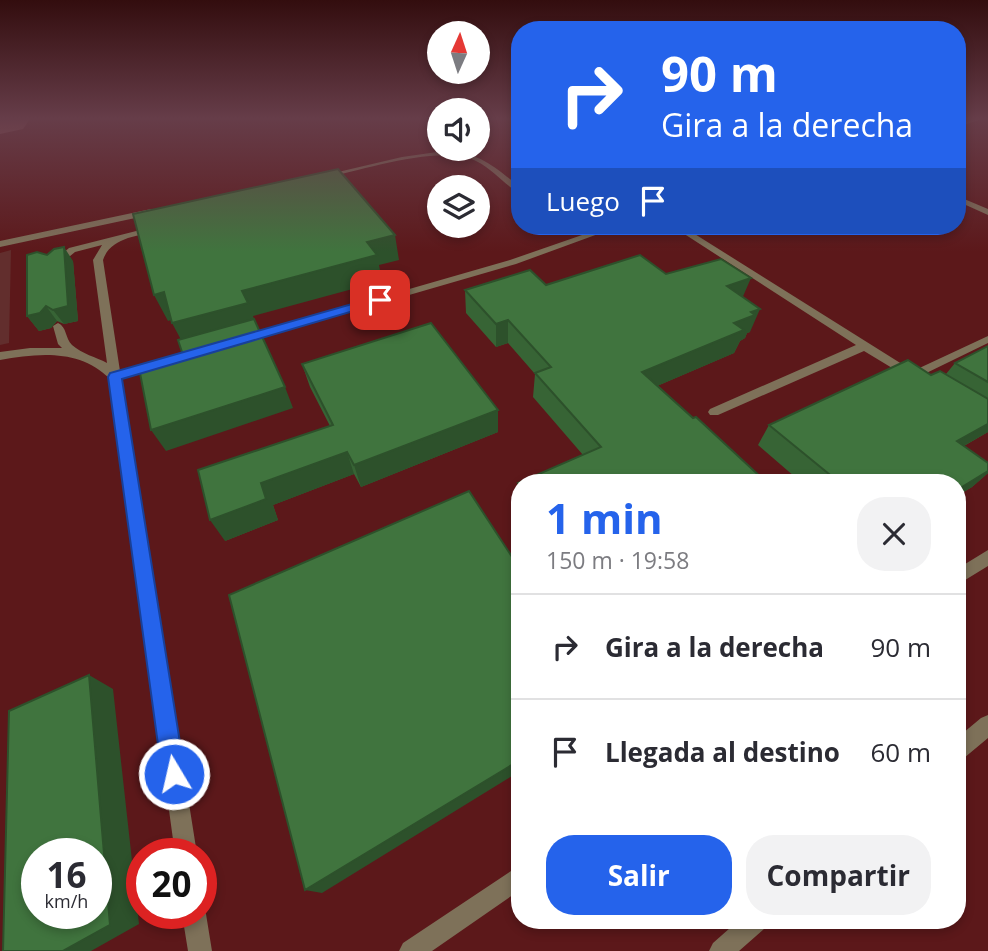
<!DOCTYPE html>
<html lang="es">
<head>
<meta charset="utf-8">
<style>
  body { margin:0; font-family:"Open Sans",sans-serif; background:#f2f2f3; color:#2b2b33; height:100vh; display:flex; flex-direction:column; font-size:26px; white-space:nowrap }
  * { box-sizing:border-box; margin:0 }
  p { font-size:23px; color:#7c7c81 }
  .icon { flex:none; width:38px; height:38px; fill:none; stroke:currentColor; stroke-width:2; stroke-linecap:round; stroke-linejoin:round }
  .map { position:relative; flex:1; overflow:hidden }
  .details { position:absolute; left:511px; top:474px; width:455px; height:455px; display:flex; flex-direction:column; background:#fff; border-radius:28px; box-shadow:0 4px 10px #0003 }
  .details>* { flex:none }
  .hud { position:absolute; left:511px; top:21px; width:455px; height:214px; border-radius:28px; box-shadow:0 4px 10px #0003; background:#2563eb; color:#fff; overflow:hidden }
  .needle { width:46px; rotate:3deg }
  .tools { position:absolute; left:427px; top:21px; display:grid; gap:14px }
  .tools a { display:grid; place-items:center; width:63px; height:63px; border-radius:50%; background:#fff; box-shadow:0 4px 10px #0003; font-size:35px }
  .speed { position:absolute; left:21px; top:838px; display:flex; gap:14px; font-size:35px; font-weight:700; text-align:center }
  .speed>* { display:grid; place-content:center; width:91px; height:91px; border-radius:50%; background:#fff; box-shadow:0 4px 10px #0003; line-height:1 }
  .speed small { font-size:18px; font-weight:400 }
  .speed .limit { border:10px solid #d22; background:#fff; color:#111 }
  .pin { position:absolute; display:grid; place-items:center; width:60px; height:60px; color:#fff; margin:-30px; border-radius:14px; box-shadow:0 4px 10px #0006 }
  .me { position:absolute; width:77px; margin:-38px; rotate:351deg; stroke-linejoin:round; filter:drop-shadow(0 0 5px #0008) }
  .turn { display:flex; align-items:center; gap:24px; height:147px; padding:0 35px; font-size:32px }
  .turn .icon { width:91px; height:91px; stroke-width:2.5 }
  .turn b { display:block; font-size:49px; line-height:60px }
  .then { display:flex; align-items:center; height:66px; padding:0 35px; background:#0003; gap:14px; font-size:26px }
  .round { display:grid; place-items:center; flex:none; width:74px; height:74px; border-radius:28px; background:#f2f2f3 }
  .headline { display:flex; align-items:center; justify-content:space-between; height:119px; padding:0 35px }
  h1 { font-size:42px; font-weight:700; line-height:52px; color:#2563eb }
  .cta { display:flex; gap:14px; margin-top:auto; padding:14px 35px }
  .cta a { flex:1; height:80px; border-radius:28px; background:#2563eb; color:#fff; font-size:28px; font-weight:700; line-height:80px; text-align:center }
  .cta a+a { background:#f2f2f3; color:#2b2b33 }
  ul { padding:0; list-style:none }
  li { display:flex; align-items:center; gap:21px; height:105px; padding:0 35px; border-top:2px solid #e1e1e2 }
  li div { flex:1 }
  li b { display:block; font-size:26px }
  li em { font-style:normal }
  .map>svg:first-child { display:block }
  .green { fill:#622e2d }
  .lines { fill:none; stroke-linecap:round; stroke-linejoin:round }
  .taxiway { fill:#9a6060; fill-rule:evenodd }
  .service { fill:#7e7159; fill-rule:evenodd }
  .wall { fill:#376435 }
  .shaded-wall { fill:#2d512b }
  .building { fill:#40743e; stroke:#2d512b; stroke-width:2; fill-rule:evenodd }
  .route { fill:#2563eb; stroke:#184099; stroke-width:2 }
</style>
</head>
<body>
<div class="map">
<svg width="988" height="951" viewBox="0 0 988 951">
  <rect width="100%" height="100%" fill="#5c181a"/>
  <path class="green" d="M11 250 9 343 0 345V253Z"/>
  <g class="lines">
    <path class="taxiway" d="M0 119H30L23 129 0 134Z"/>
    <path class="service" d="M972 119H982L957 127V123Z
      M444 151C481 153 492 165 520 187V193C504 185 493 169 476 161 441 144 363 170 325 178L321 176 402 157Z
      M957 196 988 209V215L957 201Z
      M151 209 155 212 154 214 0 247V241Z
      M156 226 159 227V231C138 236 111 237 103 260L120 371 156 361 162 365 160 368 122 379 197 854H175L110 379C80 349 39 353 0 360V352L30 348H62L58 344 53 326 58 323C67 327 65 338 72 345 82 354 96 357 107 363L93 260 102 245 75 252 58 266 50 264 69 248Z
      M608 226H620L516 264 247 342 243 343 237 340 239 338 510 260Z
      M672 226H682L913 371 988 336V343L912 380 864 351 718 415H710L708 412 710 409 856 345Z
      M988 550V566L957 585V569Z
      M988 715V738L964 758 957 761V738L981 718Z
      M520 865V890L432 951H399L403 943Z
      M201 905 206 914 212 951H188L182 914H201Z
      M739 920H768L765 928 739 951H709L713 943Z"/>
  </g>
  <path class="wall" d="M73 261 78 321 64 324 57 321 51 328 39 331 27 316Z
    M666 274 743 297 750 332 747 333 745 338 740 341 734 353 657 386 693 418 520 483V509L517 505 518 483 583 455 533 397 535 374 508 343 496 347 466 313 465 290 546 285Z
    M988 346V432L964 446 988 463V473L972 487 957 496V483H802L758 445 769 425 931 375 946 374 955 363Z
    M302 364 498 432 361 487 354 474 273 505 278 520 225 541 330 426 310 387Z"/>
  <path class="shaded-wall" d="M395 235 399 260 379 265 382 281 253 316 258 329 186 349 172 323 242 291 367 242Z
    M64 247 73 261 78 321 64 324 53 310Z
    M751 278 741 301 727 286Z
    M164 292 177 318 168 321 154 295Z
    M46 306 57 321 51 328 39 331 27 316Z
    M760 309 750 332 747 333 745 338 740 341 734 353 636 395 642 372 734 323 751 312Z
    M508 320V343L496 347V324Z
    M285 387 293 408 166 451 151 430Z
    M498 410V432L361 487 354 465Z
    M988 424V432L937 461 957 441Z
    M347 452 354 474 273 505 278 520 225 541 210 520 261 483Z
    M988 471V473L972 487 957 496V490Z
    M89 675 113 689 139 924 91 951H63Z
    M520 760V771L322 893 305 890Z"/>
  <path class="building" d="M338 169 395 235 367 242 377 255 242 291 248 303 172 323 164 292 154 295 133 214Z
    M64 247 68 306 53 310 46 306 40 313 27 316V255L37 252 47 255 54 249Z
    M640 255 666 274 721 259 751 278 727 286 760 309 751 312 755 315 734 323 744 330 642 372 693 418 696 417 767 483H520V485L518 483 601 447 535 373 551 367 508 320 496 324 465 290 530 270 546 285Z
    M254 319 285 387 151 430 139 368 183 355 178 340Z
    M431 323 498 410 354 465 347 452 261 483 266 499 210 520 198 470 333 425 302 364Z
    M988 346V382L955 363Z
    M908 360 931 375 940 371 988 399V424L957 441 988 463V471L957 490V483H840L769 425Z
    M469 491 520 569V760L305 890 229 595Z
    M89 675 110 925 63 951H3L9 711ZM37 854H96V914H37Z"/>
  <linearGradient id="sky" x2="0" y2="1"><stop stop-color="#330d0e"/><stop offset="0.47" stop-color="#663d49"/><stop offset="1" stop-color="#663d49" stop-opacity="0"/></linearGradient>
  <rect width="988" height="252" fill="url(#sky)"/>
  <path class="route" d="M380 296 384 297V302L122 379 185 774 182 783 174 786 166 783 162 774 108 377 110 373Z"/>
</svg>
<div class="tools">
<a><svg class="needle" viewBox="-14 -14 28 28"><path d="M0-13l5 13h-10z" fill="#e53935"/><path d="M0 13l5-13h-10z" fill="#7c7c81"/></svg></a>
<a><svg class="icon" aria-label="sound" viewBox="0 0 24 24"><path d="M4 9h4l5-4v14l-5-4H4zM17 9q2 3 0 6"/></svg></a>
<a><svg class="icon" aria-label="layers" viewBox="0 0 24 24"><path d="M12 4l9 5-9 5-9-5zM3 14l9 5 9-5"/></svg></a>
</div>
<div class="speed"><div>16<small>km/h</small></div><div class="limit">20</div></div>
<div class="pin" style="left:380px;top:300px;background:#d93025"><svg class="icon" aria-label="arrive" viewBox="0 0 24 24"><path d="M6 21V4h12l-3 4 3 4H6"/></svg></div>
<svg class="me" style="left:174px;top:774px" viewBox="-20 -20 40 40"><circle r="17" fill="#2563eb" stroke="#fff" stroke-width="3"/><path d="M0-11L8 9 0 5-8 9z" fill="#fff"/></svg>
<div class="hud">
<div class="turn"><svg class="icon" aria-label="right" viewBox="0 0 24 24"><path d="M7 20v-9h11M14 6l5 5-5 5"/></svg><div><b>90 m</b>Gira a la derecha</div></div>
<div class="then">Luego<svg class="icon" aria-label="arrive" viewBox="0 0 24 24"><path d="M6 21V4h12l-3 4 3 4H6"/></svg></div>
</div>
<section class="details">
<div class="headline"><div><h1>1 min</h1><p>150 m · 19:58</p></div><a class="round"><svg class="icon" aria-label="close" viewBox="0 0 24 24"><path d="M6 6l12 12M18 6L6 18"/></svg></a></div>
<ul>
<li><svg class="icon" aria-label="right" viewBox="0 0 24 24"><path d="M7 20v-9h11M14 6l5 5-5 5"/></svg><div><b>Gira a la derecha</b></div><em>90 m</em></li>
<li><svg class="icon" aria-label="arrive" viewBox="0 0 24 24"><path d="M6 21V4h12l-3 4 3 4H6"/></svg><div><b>Llegada al destino</b></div><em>60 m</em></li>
</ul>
<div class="cta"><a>Salir</a><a>Compartir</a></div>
</section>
</div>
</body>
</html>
